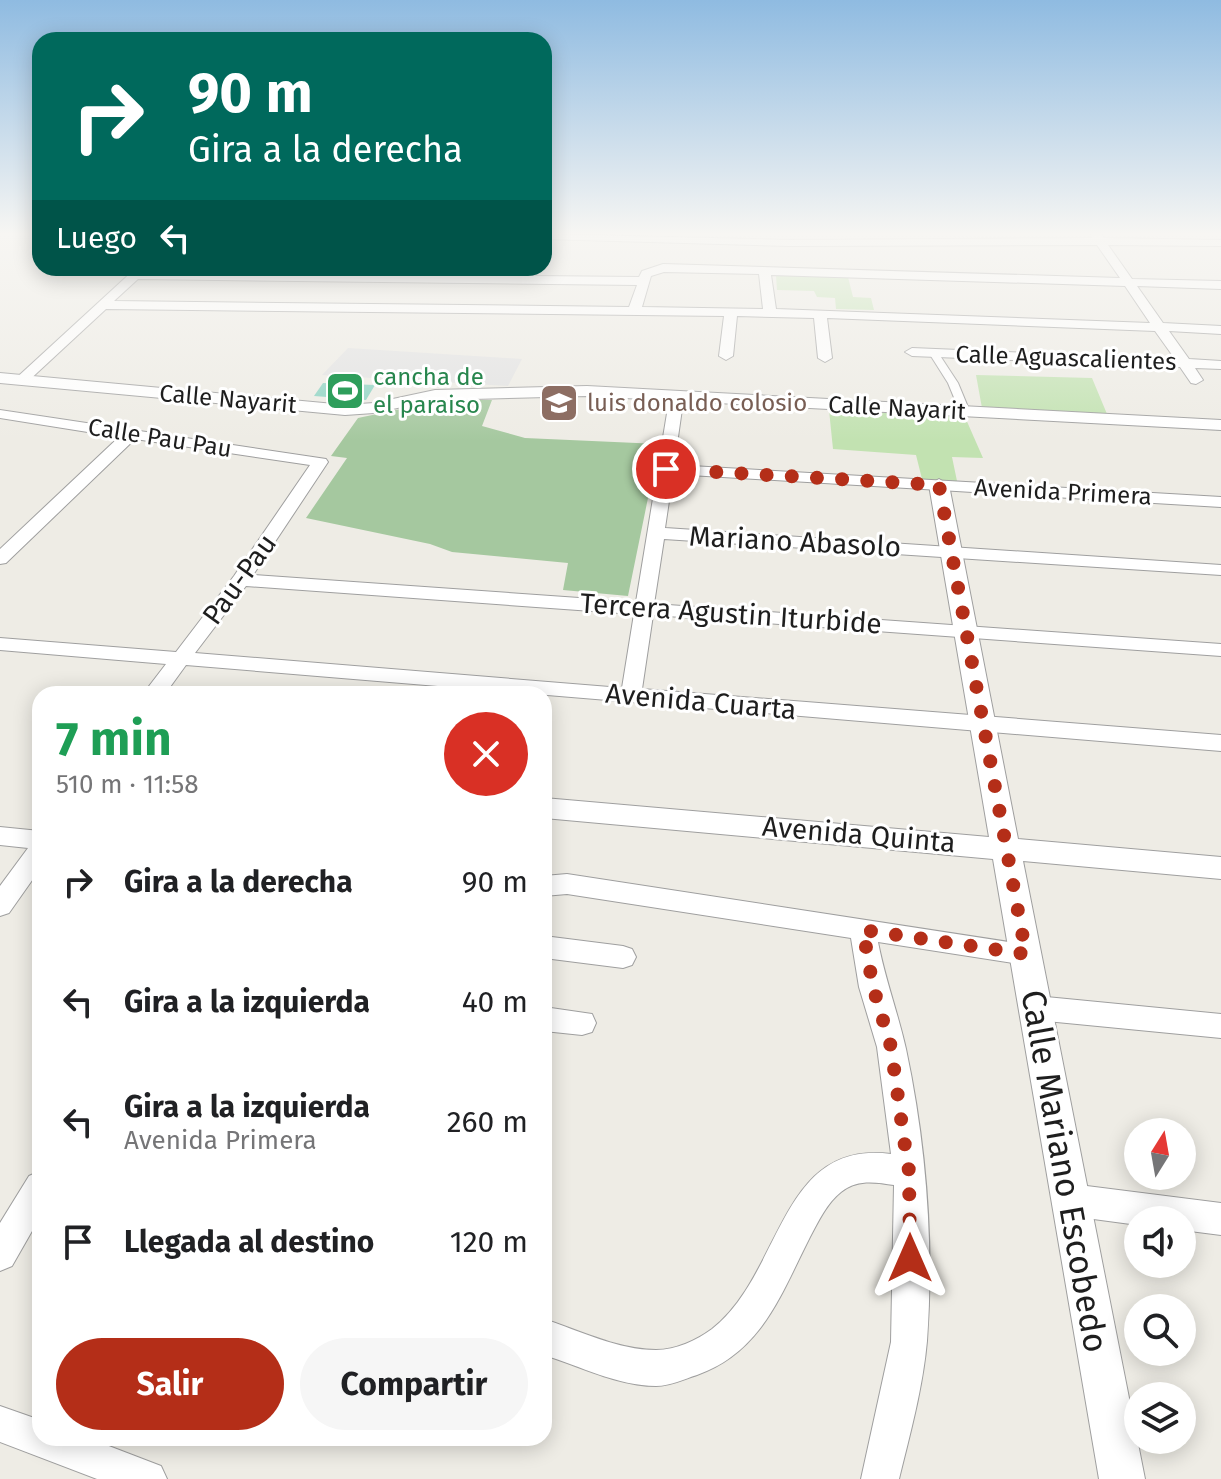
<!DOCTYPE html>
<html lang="es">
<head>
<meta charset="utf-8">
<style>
  body { margin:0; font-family:"Fira Sans",sans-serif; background:#f6f6f6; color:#202124; height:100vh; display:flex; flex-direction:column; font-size:30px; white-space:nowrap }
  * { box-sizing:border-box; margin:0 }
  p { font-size:26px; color:#757577 }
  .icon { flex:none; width:44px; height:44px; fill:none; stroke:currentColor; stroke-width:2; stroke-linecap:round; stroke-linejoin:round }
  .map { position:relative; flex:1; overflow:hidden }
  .side { position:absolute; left:32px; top:686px; width:520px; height:760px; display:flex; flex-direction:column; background:#fff; border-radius:24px; box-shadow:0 4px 20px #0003 }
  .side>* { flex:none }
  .hud { position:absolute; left:32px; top:32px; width:520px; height:244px; border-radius:24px; box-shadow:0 4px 20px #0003; background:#00695c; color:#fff; overflow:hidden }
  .needle { width:52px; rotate:11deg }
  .tools { position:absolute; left:1124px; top:1118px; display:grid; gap:16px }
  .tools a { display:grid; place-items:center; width:72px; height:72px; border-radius:50%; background:#fff; box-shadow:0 4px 20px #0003; font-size:40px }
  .pin { position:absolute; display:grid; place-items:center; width:68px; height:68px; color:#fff; margin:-34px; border:4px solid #fff; border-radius:50%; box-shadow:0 2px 8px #0007 }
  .me { position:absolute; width:88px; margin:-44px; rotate:0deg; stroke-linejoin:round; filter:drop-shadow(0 0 6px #0008) }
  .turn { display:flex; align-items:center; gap:28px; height:168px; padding:0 24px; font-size:36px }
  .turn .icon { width:104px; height:104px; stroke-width:2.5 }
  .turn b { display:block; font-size:56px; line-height:68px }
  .then { display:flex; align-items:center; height:76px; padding:0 24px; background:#0003; gap:16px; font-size:30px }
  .round { display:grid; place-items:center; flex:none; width:84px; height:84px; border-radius:42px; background:#f6f6f6 }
  .summary { display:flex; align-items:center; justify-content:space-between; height:136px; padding:0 24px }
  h1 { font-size:48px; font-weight:700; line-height:60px; color:#1e9e55 }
  .primary-button { display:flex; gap:16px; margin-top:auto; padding:16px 24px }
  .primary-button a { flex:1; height:92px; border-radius:48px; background:#b42e18; color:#fff; font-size:32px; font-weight:700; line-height:92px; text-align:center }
  .primary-button a+a { background:#f6f6f6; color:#202124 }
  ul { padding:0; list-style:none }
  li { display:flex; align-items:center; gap:24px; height:120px; padding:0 24px }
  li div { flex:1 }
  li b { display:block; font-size:30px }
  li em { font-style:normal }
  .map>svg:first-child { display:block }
  .grass { fill:#c2e2b1 }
  .forest { fill:#a5c89f }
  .pitch { fill:#8cd3c2 }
  .parking { fill:#e2e2e2 }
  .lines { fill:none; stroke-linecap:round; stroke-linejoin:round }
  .pedestrian-casing { stroke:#9f9f9f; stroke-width:2 }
  .minor-casing { stroke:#9f9f9f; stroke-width:2 }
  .tertiary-casing { stroke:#9f9f9f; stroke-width:2 }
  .pedestrian { fill:#fff; fill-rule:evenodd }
  .minor { fill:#fff; fill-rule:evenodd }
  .tertiary { fill:#fff; fill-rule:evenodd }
  .route { stroke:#b42e18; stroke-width:14; stroke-dasharray:0 25.2 }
  .labels { text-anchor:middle; stroke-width:6; stroke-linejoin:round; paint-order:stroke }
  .far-street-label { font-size:24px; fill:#1e1e1e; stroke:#fff }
  .far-leisure-label { font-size:24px; fill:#27864d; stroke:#fff; text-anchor:start }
  .far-education-label { font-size:24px; fill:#785e54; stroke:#fff; text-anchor:start }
  .street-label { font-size:28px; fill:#1e1e1e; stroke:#fff }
  .near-street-label { font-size:34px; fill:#1e1e1e; stroke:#fff }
</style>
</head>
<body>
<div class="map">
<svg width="1221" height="1479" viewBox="0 0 1221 1479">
  <rect width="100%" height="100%" fill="#eeece5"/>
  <path class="grass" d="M776 275 848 277 853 297 871 298 874 310 836 309 835 298 817 297 814 291 777 290Z
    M976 375 1092 378 1107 414 982 408Z
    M829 410 965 417 983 458 952 457 957 481 922 479 916 455 833 449Z"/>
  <path class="forest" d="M443 400H492L482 426 525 438 659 444 628 596 563 590 568 563 452 552 430 544 306 518 347 458 331 456 358 418Z"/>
  <path class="pitch" d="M323 383 375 385 366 400 314 396Z"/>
  <path class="parking" d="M348 348 522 359 508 386 322 375Z"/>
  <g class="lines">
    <defs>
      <path id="pedestrian" d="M934 350 937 351 958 383 970 412 969 414 960 412 948 383 929 353Z"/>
      <path id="minor" d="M544 234 790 240 1092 238 1091 234H1101L1104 238 1221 240V246L1108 245 1132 279 1221 281V289L1137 286 1163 323 1221 326V334L1169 331 1189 359 1221 361V369L1195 368 1203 380 1196 384 1191 383 1180 367 912 356 905 352 912 348 1175 359 1155 331 827 318 832 358 825 362 818 358 814 318 737 316 733 356 726 360 719 356 724 316 106 309 25 384H15L13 381 136 268H149L146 272 639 277 642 271 663 264 1120 278 1097 245 790 246 544 239ZM664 272 759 274 763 309 642 307 651 276ZM771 275 1125 286 1150 323 776 309ZM138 279 637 285 629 307 114 301Z
        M677 391 684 395 674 465 1221 497V507L673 474 665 528 1221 565V575L664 539 654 604 1221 644V656L653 615 642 689 1221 735V751L186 665 165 694H143L166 664 0 650V638L176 652 234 576 310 465 135 439 6 563 0 564V549L119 437 0 418V410L326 459 328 462 253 575 636 602 670 395ZM246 586 634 614 622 688 195 653Z
        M0 827 40 831V869L9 913 0 916V886L28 848 0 845Z
        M567 874 1035 946 1039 954 1035 962 1026 965 878 942C885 979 898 1013 906 1049 926 1143 934 1245 927 1341 923 1387 910 1434 899 1479H861L891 1342 894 1185C875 1182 857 1179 841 1192 827 1203 818 1222 810 1237 781 1294 762 1352 697 1375 684 1379 671 1386 656 1386 618 1386 580 1366 544 1355V1319C580 1331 618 1350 656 1350 676 1350 697 1340 712 1329 783 1274 779 1139 891 1154L877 1047 859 987 851 938 567 894 544 896V876Z
        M544 936 623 946 632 949 636 957 632 965 623 968 544 958Z
        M1036 996 1221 1014V1038L1036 1020 1026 1016 1022 1008 1026 1000Z
        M544 1007 592 1014 596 1023 592 1032 582 1035 544 1031Z
        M40 1171V1217L12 1266 0 1271V1223L29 1176Z
        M1071 1184 1221 1203V1235L1182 1230V1220H1138V1225L1071 1216 1060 1211 1055 1200 1060 1189Z
        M0 1406 40 1420V1438H88L161 1466 167 1479H97L0 1442Z"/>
      <path id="tertiary" d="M0 373 345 405 374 403 435 390 587 386 1221 420V430L587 396 435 400 374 413 345 415 0 383Z
        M939 479 949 485 1018 839 1221 857V879L1023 861 1145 1479H1099L993 859 544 818V798L989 837 929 485Z"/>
    </defs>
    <use href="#pedestrian" class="pedestrian-casing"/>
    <use href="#minor" class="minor-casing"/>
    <use href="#tertiary" class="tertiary-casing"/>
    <use href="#pedestrian" class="pedestrian"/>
    <use href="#minor" class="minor"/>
    <use href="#tertiary" class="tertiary"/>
  </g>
  <linearGradient id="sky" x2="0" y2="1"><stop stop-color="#8fbbe1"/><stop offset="0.53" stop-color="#f7f6f3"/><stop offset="1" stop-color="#f7f6f3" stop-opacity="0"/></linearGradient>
  <rect width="1221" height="441" fill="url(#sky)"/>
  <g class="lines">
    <path class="route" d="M666 469 939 485 1026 954 863 930 873 987 891 1047 904 1140 909 1171 910 1258"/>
  </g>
  <defs>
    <symbol id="stadium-square" viewBox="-11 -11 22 22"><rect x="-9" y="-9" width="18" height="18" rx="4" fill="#2e9e5b" stroke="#fff"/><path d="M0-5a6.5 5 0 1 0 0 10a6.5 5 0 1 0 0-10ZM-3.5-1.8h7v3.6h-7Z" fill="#fff"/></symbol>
    <symbol id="school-square" viewBox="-11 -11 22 22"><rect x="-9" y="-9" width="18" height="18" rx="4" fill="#8d6e63" stroke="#fff"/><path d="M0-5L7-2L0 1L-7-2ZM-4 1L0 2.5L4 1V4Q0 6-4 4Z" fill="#fff"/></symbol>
  </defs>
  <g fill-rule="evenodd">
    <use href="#stadium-square" x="323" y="369" width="44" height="44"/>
    <use href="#school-square" x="537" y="381" width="44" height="44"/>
  </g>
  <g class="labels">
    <g class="far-street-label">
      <text transform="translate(1066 358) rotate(2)" y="8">Calle Aguascalientes</text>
      <text transform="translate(228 399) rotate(5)" y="8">Calle Nayarit</text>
      <text transform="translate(897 408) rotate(3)" y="8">Calle Nayarit</text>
      <text transform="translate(160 438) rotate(9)" y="8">Calle Pau Pau</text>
      <text transform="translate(1063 492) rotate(3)" y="8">Avenida Primera</text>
    </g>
    <g class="far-leisure-label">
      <text x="373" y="385">cancha de<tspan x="373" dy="28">el paraiso</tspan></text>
    </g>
    <g class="far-education-label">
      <text x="587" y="411">luis donaldo colosio</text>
    </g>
    <g class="street-label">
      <text transform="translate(795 541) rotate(3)" y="10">Mariano Abasolo</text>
      <text transform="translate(239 579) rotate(-54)" y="10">Pau-Pau</text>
      <text transform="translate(731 613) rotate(4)" y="10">Tercera Agustin Iturbide</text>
      <text transform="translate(701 701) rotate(5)" y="10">Avenida Cuarta</text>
      <text transform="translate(859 834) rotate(5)" y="10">Avenida Quinta</text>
    </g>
    <g class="near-street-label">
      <text transform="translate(1065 1171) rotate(80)" y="12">Calle Mariano Escobedo</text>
    </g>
  </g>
</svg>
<div class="tools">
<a><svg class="needle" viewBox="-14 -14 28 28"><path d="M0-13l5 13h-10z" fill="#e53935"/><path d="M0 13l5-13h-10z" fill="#757577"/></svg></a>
<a><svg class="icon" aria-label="sound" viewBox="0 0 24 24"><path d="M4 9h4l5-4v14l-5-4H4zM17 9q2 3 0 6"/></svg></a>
<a><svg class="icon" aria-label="search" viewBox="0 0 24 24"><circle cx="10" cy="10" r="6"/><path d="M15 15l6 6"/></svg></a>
<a><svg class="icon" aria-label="layers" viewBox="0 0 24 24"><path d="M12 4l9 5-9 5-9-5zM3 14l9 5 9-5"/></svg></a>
</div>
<div class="pin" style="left:666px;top:469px;background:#d93025"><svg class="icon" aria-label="arrive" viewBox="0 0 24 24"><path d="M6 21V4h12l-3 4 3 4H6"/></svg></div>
<svg class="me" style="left:910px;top:1258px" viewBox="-20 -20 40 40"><path d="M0-17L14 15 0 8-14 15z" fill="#b42e18" stroke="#fff" stroke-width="4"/></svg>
<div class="hud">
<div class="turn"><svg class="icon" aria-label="right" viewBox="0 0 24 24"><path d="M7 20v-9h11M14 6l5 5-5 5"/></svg><div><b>90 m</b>Gira a la derecha</div></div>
<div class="then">Luego<svg class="icon" aria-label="left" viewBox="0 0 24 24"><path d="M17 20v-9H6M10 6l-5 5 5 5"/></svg></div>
</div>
<section class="side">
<div class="summary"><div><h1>7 min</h1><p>510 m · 11:58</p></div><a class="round" style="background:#d93025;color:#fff"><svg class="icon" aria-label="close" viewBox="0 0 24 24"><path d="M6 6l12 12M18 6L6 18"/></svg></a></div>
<ul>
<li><svg class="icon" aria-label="right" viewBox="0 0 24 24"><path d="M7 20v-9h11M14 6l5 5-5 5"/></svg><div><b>Gira a la derecha</b></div><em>90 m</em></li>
<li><svg class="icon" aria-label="left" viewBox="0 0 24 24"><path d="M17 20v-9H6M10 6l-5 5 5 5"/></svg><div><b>Gira a la izquierda</b></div><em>40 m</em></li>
<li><svg class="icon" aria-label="left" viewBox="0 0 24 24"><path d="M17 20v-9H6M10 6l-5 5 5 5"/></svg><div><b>Gira a la izquierda</b><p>Avenida Primera</p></div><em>260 m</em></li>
<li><svg class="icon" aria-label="arrive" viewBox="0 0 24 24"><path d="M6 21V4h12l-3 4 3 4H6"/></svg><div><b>Llegada al destino</b></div><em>120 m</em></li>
</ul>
<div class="primary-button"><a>Salir</a><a>Compartir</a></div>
</section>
</div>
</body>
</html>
